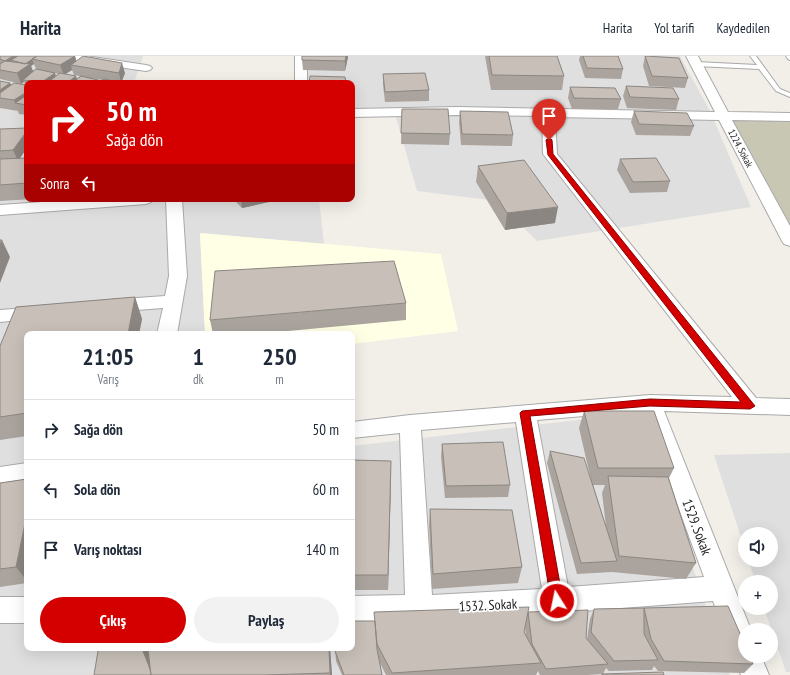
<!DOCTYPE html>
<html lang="tr">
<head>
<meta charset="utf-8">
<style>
  body { margin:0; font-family:"PT Sans Narrow",sans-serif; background:#f2f2f3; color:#1f2937; height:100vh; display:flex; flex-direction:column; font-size:15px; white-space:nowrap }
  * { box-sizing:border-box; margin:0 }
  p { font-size:13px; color:#747a83 }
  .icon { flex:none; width:22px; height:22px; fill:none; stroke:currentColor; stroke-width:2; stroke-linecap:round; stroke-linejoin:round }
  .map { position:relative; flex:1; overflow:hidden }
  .side { position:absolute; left:24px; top:275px; width:331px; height:320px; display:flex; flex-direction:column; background:#fff; border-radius:8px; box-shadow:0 4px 16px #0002 }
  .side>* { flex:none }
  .guide { position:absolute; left:24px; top:24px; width:331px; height:122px; border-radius:8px; box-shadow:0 4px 16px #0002; background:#d40000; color:#fff; overflow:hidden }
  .controls { position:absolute; left:738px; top:471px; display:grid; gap:8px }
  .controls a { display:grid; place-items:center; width:40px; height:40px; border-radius:50%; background:#fff; box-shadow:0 4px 16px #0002; font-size:20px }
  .pin { position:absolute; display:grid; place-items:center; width:34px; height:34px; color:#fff; margin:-41px -17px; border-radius:50% 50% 50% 0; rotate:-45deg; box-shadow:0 0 4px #0007 }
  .pin .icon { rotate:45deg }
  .me { position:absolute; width:44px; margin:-22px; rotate:350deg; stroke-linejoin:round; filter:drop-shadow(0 0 3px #0008) }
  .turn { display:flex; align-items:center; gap:14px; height:84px; padding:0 16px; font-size:18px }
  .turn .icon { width:52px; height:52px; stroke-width:2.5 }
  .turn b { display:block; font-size:28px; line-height:34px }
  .then { display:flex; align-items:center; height:38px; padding:0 16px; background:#0003; gap:8px; font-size:15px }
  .eta { display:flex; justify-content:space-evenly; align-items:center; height:68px; text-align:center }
  .eta b { font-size:24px; font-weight:800; line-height:28px }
  .cta { display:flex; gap:8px; margin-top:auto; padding:8px 16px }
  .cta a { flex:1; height:46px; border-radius:24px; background:#d40000; color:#fff; font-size:16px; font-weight:800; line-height:46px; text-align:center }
  .cta a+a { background:#f2f2f3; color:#1f2937 }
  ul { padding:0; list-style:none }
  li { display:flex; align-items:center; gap:12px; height:60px; padding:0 16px; border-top:1px solid #e0e1e3 }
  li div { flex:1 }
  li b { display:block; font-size:15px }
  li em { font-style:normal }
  header { display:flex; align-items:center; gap:24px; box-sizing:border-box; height:56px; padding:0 20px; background:#fff; border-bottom:1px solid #e0e1e3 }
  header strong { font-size:19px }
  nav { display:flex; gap:22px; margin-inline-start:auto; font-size:14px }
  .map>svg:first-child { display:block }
  .residential { fill:#e0dfdf }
  .education { fill:#ffffe5 }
  .construction { fill:#c7c7b4 }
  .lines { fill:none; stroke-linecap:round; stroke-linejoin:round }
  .lane-casing { stroke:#a9a9a9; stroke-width:2 }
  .street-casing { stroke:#a9a9a9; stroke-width:2 }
  .lane { fill:#fff; fill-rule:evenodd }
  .street { fill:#fff; fill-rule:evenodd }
  .wall { fill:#aba49e; fill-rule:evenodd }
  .shaded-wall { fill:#8b8681 }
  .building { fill:#c7bfb8; stroke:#8b8681 }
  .route { fill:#d40000; stroke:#8a0000 }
  .labels { text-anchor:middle; stroke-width:3.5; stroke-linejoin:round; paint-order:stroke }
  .far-street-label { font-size:10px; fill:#222; stroke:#fff }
  .near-street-label { font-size:14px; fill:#222; stroke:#fff }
</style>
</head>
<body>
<header>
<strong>Harita</strong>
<nav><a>Harita</a><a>Yol tarifi</a><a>Kaydedilen</a></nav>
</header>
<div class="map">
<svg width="790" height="619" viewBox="0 0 790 619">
  <rect width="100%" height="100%" fill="#f2efe9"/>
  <path class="residential" d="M0 0H143L134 27H27V143H319L324 188 200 177 205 278H27V592H352V390L639 357 730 619H0Z
    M305 0H680L710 55 751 151 537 185 497 145 417 135 395 58 352 56V27H306Z
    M790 397V616H786L764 552H771V526H756L748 504H771V478H745V493L714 399Z"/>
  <path class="education" d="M200 177 441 198 458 275 352 288V278H205Z"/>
  <path class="construction" d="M721 64 790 65V176Z"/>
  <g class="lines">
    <defs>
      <path id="lane" d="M750 0H756L780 33 790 37V41L776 35 759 13 696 10 693 8 696 6 757 9Z
        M786 0H790V4L788 3Z"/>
      <path id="street" d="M57 0H86L146 9 150 10 152 12 150 14 146 15 63 3Z
        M295 0H307V27H295Z
        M686 0H698L728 56 790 57V65L732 64 790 170V190L784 188 782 185 719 64 555 61 557 98 756 342 790 343V359L664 355 751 574H745V600H761L769 619H741L713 545 490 562 419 566H352V540L405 539 400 377 352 382V366L410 359 650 339 732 341 543 98 542 60 458 59 352 61V53L458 51 715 56ZM643 355 704 521 568 531 537 364ZM516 366 542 533 432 539 421 374Z
        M85 143H154L151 146 146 148 0 159V149Z
        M166 143H182L187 220 177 278H157L163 252 109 256 103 254 100 250 103 246 109 244 165 240 169 220Z
        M40 251 47 253 49 257 47 261 0 266V254Z
        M27 407V425L0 429V411Z
        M0 541H27V567H0Z"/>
    </defs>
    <use href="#lane" class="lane-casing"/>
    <use href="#street" class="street-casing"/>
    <use href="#lane" class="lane"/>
    <use href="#street" class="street"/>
  </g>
  <path class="wall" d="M0 0H75L76 5 125 17 121 27H27V59L19 58 18 55 0 52V25L10 27 11 28H25L24 26 21 28 0 23ZM34 8 36 13 33 15 31 10ZM72 14 74 19 80 20 77 23 65 18ZM55 17 58 18H59L56 20ZM89 22 103 24 99 27 98 24Z
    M485 0H557L564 20 562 34H491Z
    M580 0H618L623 13 621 23 585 22 579 4Z
    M645 0 688 22 685 32 649 30 643 10Z
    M348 1 345 15 303 14 302 4Z
    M383 18 429 34V45L385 46 383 29Z
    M626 30 679 43 676 54 627 52 623 40Z
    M570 31 621 43 618 53H572L568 42Z
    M402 53 450 78 449 89 401 88Z
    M460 55 513 79 512 90 461 89 459 66Z
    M634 55 694 70 690 80 636 79 631 66Z
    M0 73 20 102H27V143H33L0 145Z
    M620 103 670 125 667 136 630 137 617 114Z
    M478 110 555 167 505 174 476 126Z
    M233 143H283L242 152Z
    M135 241 142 263 139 278H27V380L0 384V290L16 251Z
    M406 247V264L256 278H213L210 264Z
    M584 355 674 412 669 422 696 507 686 523 612 516 577 518 547 407 550 395 591 424 579 372ZM593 429H605L602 437 606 470Z
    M442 388 510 429 508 441 445 442 441 401Z
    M352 404 391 405V422L388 534H352Z
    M27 423V527L0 531V427Z
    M430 453 522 511 518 527 432 533 429 469Z
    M644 552 753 608 744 617 658 615 654 610 652 614 609 615 606 612 603 618 664 619H601L602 618 588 619H540L538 615 536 619H386L380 607 382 619H342L336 605 335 592 375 565 374 556H529L587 583 590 563 594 553ZM525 571 526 581 524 576Z
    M99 592H330L332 619H94Z"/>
  <path class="shaded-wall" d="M13 0H23L11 4 12 7 5 5Z
    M37 0 32 3 34 8 31 10 34 18 23 24 24 26 21 28 17 17 25 8Z
    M75 0 78 10 71 9 72 14 64 19 60 9Z
    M346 0H348V1L345 15V5Z
    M122 7 125 17 121 27 119 17Z
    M55 17 56 22 50 27H42V26Z
    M76 20 78 26 76 27H67Z
    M98 24 100 27H94Z
    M10 27 14 37 0 42V34Z
    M27 36V49L15 47 14 44Z
    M27 75V92L18 105 13 94Z
    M241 143H283L242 152Z
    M558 151 555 167 505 174 507 157Z
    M2 184 10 201 0 227V189Z
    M135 241 142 263 139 278H128Z
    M391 405V422L388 534V519Z
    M27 458V525L16 511Z
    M146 592H159L153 619 143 595Z
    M329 592H330L332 619H330V617Z"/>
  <path class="building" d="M0 0H13L5 5 0 3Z
    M18 0H37L25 8 11 4Z
    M37 0H75L60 9 32 3Z
    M83 0 122 7 119 17 71 9Z
    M302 0H346L345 5 302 4Z
    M489 0H557L564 20 492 19Z
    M583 0H618L623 13 587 12Z
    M645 0 679 2 688 22 652 20Z
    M5 5 30 8 17 17 0 14V8Z
    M36 13 55 17 42 26 23 24Z
    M60 17 76 20 67 27H47Z
    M425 17 429 34 385 36 383 18Z
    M81 20 98 24 94 27H72Z
    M310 20 345 21 346 27H309Z
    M104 23 121 27H99Z
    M0 25 10 27 0 34Z
    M14 27 27 29V36L14 44 0 42V37Z
    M626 30 673 32 679 43 630 41Z
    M570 31 615 32 621 43 574 42Z
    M27 39V49L15 47Z
    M402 53H448L450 78 401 77Z
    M460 55 508 56 513 79 462 78Z
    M634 55 687 57 694 70 639 68Z
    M27 72V75L13 94 0 95V73Z
    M27 102V127L0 129V103Z
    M656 102 670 125 633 126 620 103Z
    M524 104 558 151 507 157 478 110Z
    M0 184H2L0 189Z
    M394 205 406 247 210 264 215 215Z
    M135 241 128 278H27V357L0 361V290L16 251Z
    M584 355H654L674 412H598Z
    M503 386 510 429 446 430 442 388Z
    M550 395 584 402 617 505 581 507Z
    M352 404 391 405 388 519H352Z
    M608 420 668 421 696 507 619 500Z
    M27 423V458L16 511 0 513V427Z
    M430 453 512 454 522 511 433 518Z
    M728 550 745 589V600H750L753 608 664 605 651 583 644 552V578L658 604 614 605 591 576 594 553 644 552Z
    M529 551 524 576 541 607 392 617 377 588 374 556Z
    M588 554 586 582 608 608 546 613 532 588 528 556Z
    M352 565H375L377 593 382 619H344L335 595V592H352Z
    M99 592H146L143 595 150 613 151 619H94L98 595Z
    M149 592H329L330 617 265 619H151L148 594Z
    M663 616 664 619H602V618Z"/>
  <path class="route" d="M549 82 552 84 553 98 755 350 750 353 650 350 530 360 563 545 562 549 557 551 553 549 551 545 520 357 522 355 650 343 741 346 548 99 546 84Z"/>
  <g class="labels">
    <g class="far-street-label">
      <text transform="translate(741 92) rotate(62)" y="4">1224. Sokak</text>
    </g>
    <g class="near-street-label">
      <text transform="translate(697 471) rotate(69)" y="5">1529. Sokak</text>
      <text transform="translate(488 549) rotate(-3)" y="5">1532. Sokak</text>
    </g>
  </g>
</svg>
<div class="controls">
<a><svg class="icon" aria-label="sound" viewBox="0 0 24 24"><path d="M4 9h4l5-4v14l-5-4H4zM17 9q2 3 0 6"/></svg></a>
<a>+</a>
<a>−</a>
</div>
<div class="pin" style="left:549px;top:84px;background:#d93025"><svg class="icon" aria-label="arrive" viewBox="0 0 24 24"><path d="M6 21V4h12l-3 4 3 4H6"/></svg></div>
<svg class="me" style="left:557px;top:545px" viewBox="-20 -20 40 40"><circle r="17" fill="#d40000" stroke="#fff" stroke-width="3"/><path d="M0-11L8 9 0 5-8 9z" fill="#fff"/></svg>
<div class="guide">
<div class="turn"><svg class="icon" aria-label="right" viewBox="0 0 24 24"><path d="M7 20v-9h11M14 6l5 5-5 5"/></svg><div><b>50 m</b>Sağa dön</div></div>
<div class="then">Sonra<svg class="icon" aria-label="left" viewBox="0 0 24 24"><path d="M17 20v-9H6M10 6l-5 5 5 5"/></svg></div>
</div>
<section class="side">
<div class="eta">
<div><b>21:05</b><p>Varış</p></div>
<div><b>1</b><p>dk</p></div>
<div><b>250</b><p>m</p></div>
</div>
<ul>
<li><svg class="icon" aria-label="right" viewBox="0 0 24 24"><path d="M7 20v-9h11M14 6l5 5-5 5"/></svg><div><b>Sağa dön</b></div><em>50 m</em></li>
<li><svg class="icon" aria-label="left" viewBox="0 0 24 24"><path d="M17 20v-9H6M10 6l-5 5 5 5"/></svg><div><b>Sola dön</b></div><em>60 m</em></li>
<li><svg class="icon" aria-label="arrive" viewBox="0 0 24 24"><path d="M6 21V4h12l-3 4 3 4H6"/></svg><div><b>Varış noktası</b></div><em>140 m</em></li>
</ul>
<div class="cta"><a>Çıkış</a><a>Paylaş</a></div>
</section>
</div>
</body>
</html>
